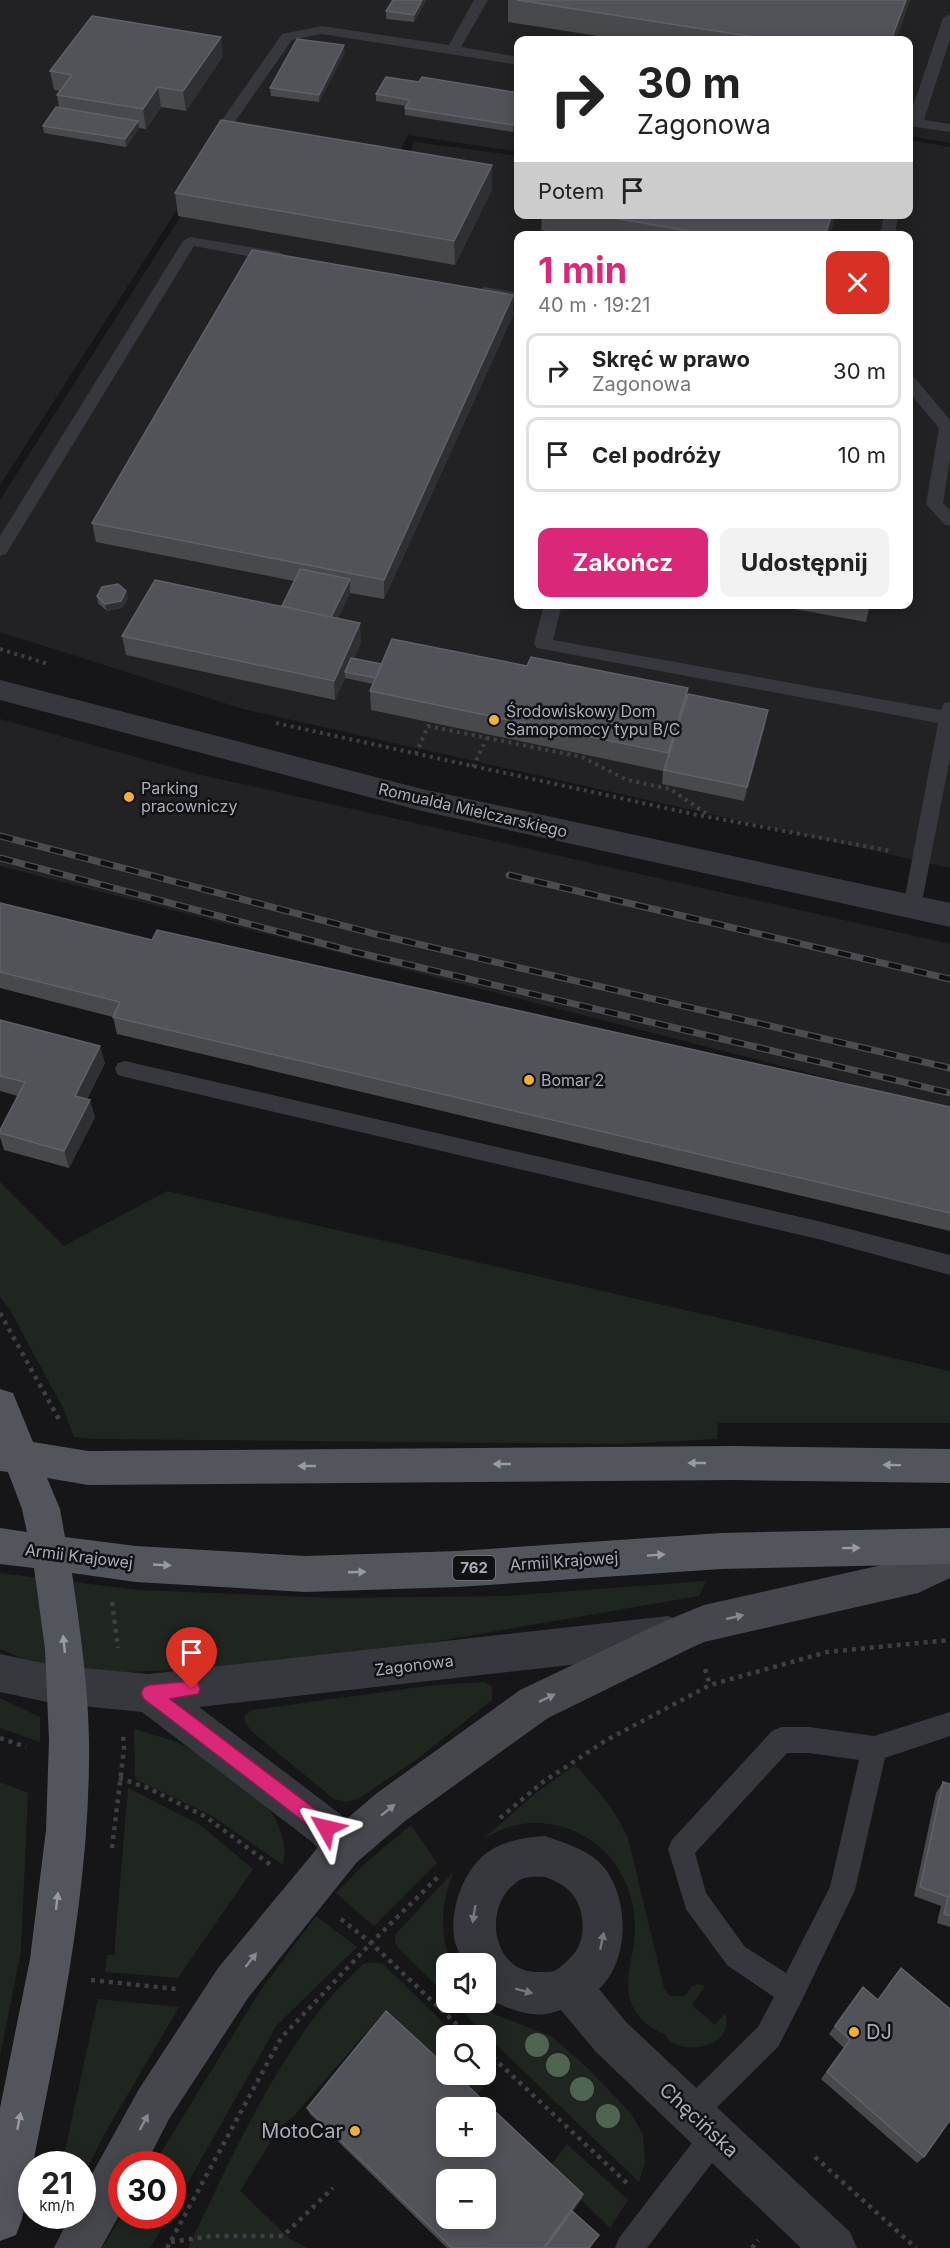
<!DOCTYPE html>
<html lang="pl">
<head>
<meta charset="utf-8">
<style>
  body { margin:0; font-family:Inter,sans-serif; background:#f2f2f2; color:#222; height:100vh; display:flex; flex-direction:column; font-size:22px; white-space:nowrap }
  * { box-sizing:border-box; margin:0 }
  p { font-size:20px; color:#767676 }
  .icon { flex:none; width:33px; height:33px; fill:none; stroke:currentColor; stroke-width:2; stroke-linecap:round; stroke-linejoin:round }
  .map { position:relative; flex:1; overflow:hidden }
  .drawer { position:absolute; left:514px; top:231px; width:399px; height:378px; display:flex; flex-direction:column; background:#fff; border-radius:12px; box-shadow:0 3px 15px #0003 }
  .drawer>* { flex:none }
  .banner { position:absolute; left:514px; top:36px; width:399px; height:183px; border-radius:12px; box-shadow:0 3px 15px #0003; background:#fff; color:#222; overflow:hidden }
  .tools { position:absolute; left:436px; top:1953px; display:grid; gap:12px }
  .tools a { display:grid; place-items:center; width:60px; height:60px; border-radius:12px; background:#fff; box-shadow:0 3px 15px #0003; font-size:30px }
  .speed { position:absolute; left:18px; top:2151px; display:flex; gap:12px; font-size:30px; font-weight:700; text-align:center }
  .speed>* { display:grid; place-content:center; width:78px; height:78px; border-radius:50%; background:#fff; box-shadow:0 3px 15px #0003; line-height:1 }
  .speed small { font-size:15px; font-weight:400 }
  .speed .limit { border:9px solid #d22; background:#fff; color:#111 }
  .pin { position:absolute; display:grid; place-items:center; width:51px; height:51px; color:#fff; margin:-62px -26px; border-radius:50% 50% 50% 0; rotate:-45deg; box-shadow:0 0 6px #0007 }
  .pin .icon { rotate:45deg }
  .me { position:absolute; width:66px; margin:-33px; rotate:307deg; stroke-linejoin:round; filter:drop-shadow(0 0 4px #0008) }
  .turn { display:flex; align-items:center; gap:21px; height:126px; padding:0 24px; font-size:27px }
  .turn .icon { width:78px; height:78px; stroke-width:2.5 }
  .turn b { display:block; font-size:42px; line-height:51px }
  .then { display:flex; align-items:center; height:57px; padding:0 24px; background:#0003; gap:12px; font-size:22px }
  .round { display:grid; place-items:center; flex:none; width:63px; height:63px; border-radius:12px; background:#f2f2f2 }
  .head { display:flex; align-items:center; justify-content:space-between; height:102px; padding:0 24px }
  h1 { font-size:36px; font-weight:700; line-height:45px; color:#db2777 }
  .primary-button { display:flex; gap:12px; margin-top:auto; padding:12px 24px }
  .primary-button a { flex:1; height:69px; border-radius:12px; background:#db2777; color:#fff; font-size:24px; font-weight:700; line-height:69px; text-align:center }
  .primary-button a+a { background:#f2f2f2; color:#222 }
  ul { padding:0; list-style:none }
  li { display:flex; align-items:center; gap:18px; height:75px; margin:0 12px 9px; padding:0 12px; border:3px solid #e0e0e0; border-radius:12px }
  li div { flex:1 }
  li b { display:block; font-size:22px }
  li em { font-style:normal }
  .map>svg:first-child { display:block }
  .built { fill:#222225; fill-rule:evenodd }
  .green { fill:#1e261f }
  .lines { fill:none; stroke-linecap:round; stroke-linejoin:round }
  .path-far1 { stroke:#3d3f44; stroke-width:4; stroke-dasharray:3 4.5; stroke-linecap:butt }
  .path { stroke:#3d3f44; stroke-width:4.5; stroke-dasharray:4 5; stroke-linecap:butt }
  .service { fill:#37383d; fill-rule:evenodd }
  .minor { fill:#37383d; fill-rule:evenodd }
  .tertiary { fill:#37383d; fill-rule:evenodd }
  .secondary { fill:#45474d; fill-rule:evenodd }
  .primary { fill:#53555c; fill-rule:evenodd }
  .rail-casing { stroke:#4a4c52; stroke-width:7 }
  .rail { stroke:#111113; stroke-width:4.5; stroke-dasharray:13; stroke-linecap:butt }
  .tree { fill:#506452 }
  .wall { fill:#47494d }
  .shaded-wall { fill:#2f3033 }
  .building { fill:#525359; stroke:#5f6168; stroke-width:1.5; fill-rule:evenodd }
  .oneway { fill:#979ba6 }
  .oneway2 { fill:#858993 }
  .oneway3 { fill:#757881 }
  .route { fill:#db2777; stroke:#8e194d; stroke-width:1.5 }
  .poi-dot { fill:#f2b134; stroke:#111113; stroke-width:2 }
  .labels { text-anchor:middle; stroke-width:5; stroke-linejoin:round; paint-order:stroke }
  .shield { fill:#111113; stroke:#7b7e86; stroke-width:1.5 }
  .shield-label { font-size:15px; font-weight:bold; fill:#a8adb8 }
  .poi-label { font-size:16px; fill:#a8adb8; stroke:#111113; text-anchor:start }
  .street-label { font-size:16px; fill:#a8adb8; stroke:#111113 }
  .near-poi-label { font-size:20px; fill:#a8adb8; stroke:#111113; text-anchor:start }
  .near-street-label { font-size:20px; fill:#a8adb8; stroke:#111113 }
</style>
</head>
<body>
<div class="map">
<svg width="950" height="2248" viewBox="0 0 950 2248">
  <rect width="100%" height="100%" fill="#161618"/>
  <path class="built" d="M0 0H950V143L909 136V40H519V152L408 135 390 169 221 141 0 485Z
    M909 140 950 147V868L243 709 0 632V500L226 145 397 173 415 142 519 156V214H909ZM519 236H909V604H519Z
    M0 719 193 773 950 944V1109L0 866Z"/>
  <path class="green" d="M0 1182 64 1246 167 1191 950 1371V1423H718L717 1439 621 1444 93 1439 74 1437 63 1408 10 1310 0 1297Z
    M0 1573 138 1590 333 1598 506 1596 706 1581 699 1596 416 1645 227 1668 127 1672 35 1664 0 1649Z
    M484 1682 492 1686V1700L416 1760 358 1799 345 1802 334 1799 251 1731 245 1721V1715L252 1710 434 1685Z
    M0 1698 40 1717V1742L0 1728Z
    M134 1729C150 1734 168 1738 183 1745 226 1766 295 1809 283 1865L214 1817 135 1779Z
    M575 1765C596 1788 615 1809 628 1838L664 1988 670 1996H685L691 1987 698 1984 705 1986 692 2005 715 2025 725 2013C738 2049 674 2058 665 2034 649 2029 636 2016 630 2000 625 1983 632 1959 634 1941 640 1893 615 1846 569 1829 539 1818 509 1822 482 1840L536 1793Z
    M0 1782 28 1793 21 1951 0 2057Z
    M128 1788 200 1825 253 1869 178 1978 105 1972 107 1955H114Z
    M411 1825 437 1863 374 1926 336 1893 362 1866Z
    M454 1871C441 1902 439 1932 451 1963L447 1964V1996L399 1949 395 1942V1935Z
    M316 1916 357 1947 277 2025 173 2209 172 2164H154L260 1991Z
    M371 1962 383 1964 456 2035 447 2036V2073L384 2012 294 2116 280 2127 240 2191 290 2239 308 2248H188C227 2167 264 2083 319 2011 332 1994 349 1979 363 1964Z
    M98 1999 179 2007 104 2135 83 2177 82 2164H62Z
    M453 2003H477L496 2015 551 2036 590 2070 632 2115 643 2135 645 2162 639 2182Z
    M486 2064 495 2073 475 2098 449 2075 486 2074Z
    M567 2144 628 2200 610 2228 549 2168Z
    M122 2216H169L150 2248H102Z"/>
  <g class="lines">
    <path class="path-far1" d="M0 649 48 664
      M276 723 693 814 891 851
      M416 754 428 726 582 757 627 780 670 789 710 816
      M473 767 487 738"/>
    <path class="path" d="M0 1313 61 1423
      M112 1602 118 1648
      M705 1669 710 1685
      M0 1738 26 1747
      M119 1778 148 1788 206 1817 272 1866
      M500 1818 543 1782 605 1741 710 1685 827 1652 950 1640
      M112 1848 124 1749 123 1734
      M341 1919 371 1943 469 2036
      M91 1980 176 1989
      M486 2051 630 2186
      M815 2157 916 2248
      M171 2242 211 2236H283L333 2188
      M167 2248 281 2038 371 1943 438 1877
      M752 2248 758 2240"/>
    <path class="service" d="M474 0H488L461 47 519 57V65L322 34 292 40 227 133 222 134 215 130 282 34 322 26 449 45Z
      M950 14V39L924 120 950 124V132L909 126V118L943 18Z
      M884 214H898L895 236H880Z
      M190 237 279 252 287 257 279 262 194 246 6 554 0 556V536L183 241Z
      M484 287 519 293V303L479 295 476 292Z
      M909 377 915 378 950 420V458L943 503 950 510V526L944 524 926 504 939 428 909 392Z
      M544 604H562L553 640 941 710 944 703 950 702V758L920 912 913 915 906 912 903 907 938 723 537 648 534 644Z
      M125 1061 822 1222 950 1255V1275L822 1240 125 1077 118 1075 115 1069 118 1063Z
      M950 1712V1736L885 1758 855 1890 801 2002 778 2047 701 2123 691 2127 681 2123 677 2113 681 2103 758 2027 774 1997 727 1965 686 1909 668 1849 672 1840 772 1731 781 1727H809L874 1736ZM787 1753H809L859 1760 830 1887 786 1973 745 1947 706 1893 695 1853Z
      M715 2122 725 2126 729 2136 725 2146 647 2248H615L619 2238 705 2126Z"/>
    <path class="minor" d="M668 1616 682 1622 687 1635 682 1648 668 1654 199 1707 340 1814 357 1834 363 1848 357 1862 343 1868 329 1862 312 1842 142 1712 52 1703 0 1692V1654L52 1665 149 1674Z
      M545 1836C564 1843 584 1848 599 1862 630 1892 631 1960 599 1989L626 2022 850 2232 857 2248H801L596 2052 561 2010C533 2021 515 2010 489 2000L486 1996V1964H464C461 1957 457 1949 455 1942 448 1912 464 1866 491 1850 508 1840 526 1837 545 1836ZM545 1877C556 1881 569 1887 575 1898 586 1915 586 1944 570 1958 566 1962 561 1967 556 1970 551 1973 544 1972 538 1972 495 1973 483 1914 511 1887 515 1884 518 1880 522 1879 529 1876 538 1877 545 1877Z"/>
    <path class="tertiary" d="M0 680 422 789 950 903V927L422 811 0 700Z"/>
    <path class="secondary" d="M950 1541V1578L918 1593 704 1642 693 1647 548 1718 405 1821 357 1862 248 1998 169 2119 146 2164H122V2210L101 2248H54L70 2216H82V2192L139 2089 218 1968 329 1834 377 1793 520 1690 665 1621 704 1605 913 1558Z"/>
    <path class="primary" d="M0 1389 13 1393 33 1442 88 1451 735 1446 950 1449V1483L735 1480 88 1485 47 1478 60 1509 65 1537 136 1546 305 1556 458 1551 721 1533 950 1528V1564L721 1569 458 1587 305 1592 136 1582 72 1573C80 1629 88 1684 89 1740 91 1902 52 2063 22 2219L16 2235 0 2241V2108L30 1959 46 1830 49 1740 45 1649 34 1568 0 1564V1528L27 1532 22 1509 8 1472 0 1471Z"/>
    <defs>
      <path id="rail" d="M0 836 379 935 950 1068
        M0 858 355 952 950 1093
        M509 875 950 979"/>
    </defs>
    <use href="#rail" class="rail-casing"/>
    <use href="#rail" class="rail"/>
  </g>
  <g class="tree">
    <circle cx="537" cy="2045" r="12"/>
    <circle cx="558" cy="2065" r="12"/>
    <circle cx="582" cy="2089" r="12"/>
    <circle cx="608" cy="2116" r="12"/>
  </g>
  <path class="wall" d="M426 0 414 22 386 19V11Z
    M508 0H910L896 40H624L508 22Z
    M345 52 319 102 271 96 270 88Z
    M223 56 186 111 161 107 146 129 139 128 126 147 44 133 43 126 59 108 57 95 60 91 54 90 50 71Z
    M419 82 519 93V129L516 128 513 132 405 115V108L406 106 376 101V94Z
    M492 165V189L455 265 178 216 175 193Z
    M542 214H836L829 236H573L541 230Z
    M513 295V315L384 599 350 593 338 618 361 642 354 658 382 664 527 666 688 694 766 723 744 801 662 784 663 771 371 710 370 691 373 684 345 678 335 700 126 655 122 636 282 606 294 581 96 542 92 523Z
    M126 591 128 598 122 608 107 611 98 603 97 596Z
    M767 604H870L866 622Z
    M0 903 152 940 950 1107V1231L117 1034 113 1017 0 988Z
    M0 1020 105 1063 87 1099 95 1117 69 1168 4 1150 0 1137V1130L18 1096 0 1091Z
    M943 1782 950 1784V1927L937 1923 941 1906 914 1896 936 1793Z
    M857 1995 924 2157 917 2163 821 2079 844 2048 829 2034Z
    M307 2108 582 2199 573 2211 590 2248H447L310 2114Z"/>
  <path class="shaded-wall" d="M422 0H426L414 22V15Z
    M906 0H910L896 40H891Z
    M221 37 223 56 186 111 183 91Z
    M344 45 345 52 319 102V95Z
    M158 87 161 107 146 129 143 109Z
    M138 121 139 128 126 147 125 139Z
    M516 121V128L513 132V125Z
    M492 165V189L455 265 454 241Z
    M832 214H836L829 236H825Z
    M513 295V315L384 599V580Z
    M350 579V593L330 636 329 622Z
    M126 591 128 598 122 608 107 611 105 604Z
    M360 623 361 642 348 672H345V678L335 700 334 681Z
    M768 710 766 723 744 801 747 787Z
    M100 1046 105 1063 80 1113 75 1096Z
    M90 1100 95 1117 69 1168 64 1151Z
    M583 2194 582 2199 545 2248H543Z"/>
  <path class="building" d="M393 0H422L414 15 386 11Z
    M517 0H906L891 40H774Z
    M92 16 221 37 183 91 158 87 143 109 57 95 72 75 50 71Z
    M297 39 344 45 319 95 270 88Z
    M386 77 419 82 422 77 519 93V121H516L513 125 405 108 410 100 376 94Z
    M56 107 138 121 125 139 43 126Z
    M221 120 492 165 454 241 175 193Z
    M591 214H832L825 236H718Z
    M252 250 513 295 384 580 92 523Z
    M300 569 350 579 331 617 282 606Z
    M155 580 360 623 334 681 122 636Z
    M118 584 126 591 121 601 105 604 97 596 102 587Z
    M392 639 527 666 531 657 688 688 668 753 370 691Z
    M351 658 382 664 376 678 345 672Z
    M688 694 768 710 747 787 664 770Z
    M0 903 152 940 157 930 950 1107V1213L113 1017 120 1002 0 972Z
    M0 1020 100 1046 75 1096 90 1100 64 1151 0 1133V1130L25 1082 0 1076Z
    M943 1782 950 1784V1916L944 1914 948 1897 920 1887Z
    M901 1968 950 2009V2120L924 2157 827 2072 850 2040 835 2026 863 1987 878 2000Z
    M386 2011 447 2067V2074H455L583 2194 543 2248H452L307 2108ZM447 2108H486V2146H447ZM447 2180H486V2218H447Z
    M572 2211 599 2235 589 2248H545Z"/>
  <defs><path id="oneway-solid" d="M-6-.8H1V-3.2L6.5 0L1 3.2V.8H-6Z" transform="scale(1.5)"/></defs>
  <g class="oneway">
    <use href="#oneway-solid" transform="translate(697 1463) rotate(180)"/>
    <use href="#oneway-solid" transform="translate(502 1464) rotate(180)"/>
    <use href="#oneway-solid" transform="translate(892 1465) rotate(-179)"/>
    <use href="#oneway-solid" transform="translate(307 1466) rotate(180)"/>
    <use href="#oneway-solid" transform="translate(851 1548) rotate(-1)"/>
    <use href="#oneway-solid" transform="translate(656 1555) rotate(-4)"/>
    <use href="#oneway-solid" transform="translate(162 1565) rotate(3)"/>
    <use href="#oneway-solid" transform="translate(357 1572) rotate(-2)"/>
    <use href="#oneway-solid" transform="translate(64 1644) rotate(-96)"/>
    <use href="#oneway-solid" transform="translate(57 1901) rotate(-83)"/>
    <use href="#oneway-solid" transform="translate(19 2121) rotate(-79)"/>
  </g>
  <g class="oneway2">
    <use href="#oneway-solid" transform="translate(735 1617) rotate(-13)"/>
    <use href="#oneway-solid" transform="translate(547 1698) rotate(-26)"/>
    <use href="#oneway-solid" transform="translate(388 1810) rotate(-39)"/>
    <use href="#oneway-solid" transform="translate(251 1960) rotate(-52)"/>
    <use href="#oneway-solid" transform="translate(144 2122) rotate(-62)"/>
  </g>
  <g class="oneway3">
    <use href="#oneway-solid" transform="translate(474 1914) rotate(99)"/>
    <use href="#oneway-solid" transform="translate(602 1941) rotate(-78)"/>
    <use href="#oneway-solid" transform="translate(524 1991) rotate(15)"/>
  </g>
  <path class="route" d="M192 1681 198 1683 200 1689 198 1694 170 1699 332 1822 335 1828 332 1834 326 1836 320 1834 144 1699 141 1693 144 1687 149 1685Z"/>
  <g class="poi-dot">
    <circle cx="494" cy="720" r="6"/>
    <circle cx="129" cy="797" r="6"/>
    <circle cx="529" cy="1080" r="6"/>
    <circle cx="854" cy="2032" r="6"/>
    <circle cx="355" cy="2131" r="6"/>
  </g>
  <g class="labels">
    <rect class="shield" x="453" y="1556" width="42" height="24" rx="4.5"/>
    <g class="shield-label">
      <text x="474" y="1573">762</text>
    </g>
    <g class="poi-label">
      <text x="506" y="717">Środowiskowy Dom<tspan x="506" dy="18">Samopomocy typu B/C</tspan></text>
      <text x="141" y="794">Parking<tspan x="141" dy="18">pracowniczy</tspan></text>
      <text x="541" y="1086">Bomar 2</text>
    </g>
    <g class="street-label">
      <text transform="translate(473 810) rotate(13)" y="6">Romualda Mielczarskiego</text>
      <text transform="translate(79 1556) rotate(7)" y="6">Armii Krajowej</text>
      <text transform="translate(564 1561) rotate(-4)" y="6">Armii Krajowej</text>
      <text transform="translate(414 1665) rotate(-7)" y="6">Zagonowa</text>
    </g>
    <g class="near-poi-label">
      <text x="866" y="2039">DJ</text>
      <text x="343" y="2138" text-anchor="end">MotoCar</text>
    </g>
    <g class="near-street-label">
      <text transform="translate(699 2120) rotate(43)" y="7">Chęcińska</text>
    </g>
  </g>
</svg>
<div class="tools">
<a><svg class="icon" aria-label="sound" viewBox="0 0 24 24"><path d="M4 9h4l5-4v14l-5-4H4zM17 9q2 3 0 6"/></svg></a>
<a><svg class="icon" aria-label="search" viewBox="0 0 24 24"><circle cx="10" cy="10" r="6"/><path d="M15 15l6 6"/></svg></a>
<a>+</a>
<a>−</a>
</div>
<div class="speed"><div>21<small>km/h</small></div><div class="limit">30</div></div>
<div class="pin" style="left:192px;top:1689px;background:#d93025"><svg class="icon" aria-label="arrive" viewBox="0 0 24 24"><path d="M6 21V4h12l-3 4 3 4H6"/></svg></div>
<svg class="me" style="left:326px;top:1828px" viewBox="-20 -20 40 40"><path d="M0-17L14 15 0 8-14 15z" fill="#db2777" stroke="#fff" stroke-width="4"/></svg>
<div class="banner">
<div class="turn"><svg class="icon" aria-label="right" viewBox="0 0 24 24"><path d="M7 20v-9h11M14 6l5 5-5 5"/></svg><div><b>30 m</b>Zagonowa</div></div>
<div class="then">Potem<svg class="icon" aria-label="arrive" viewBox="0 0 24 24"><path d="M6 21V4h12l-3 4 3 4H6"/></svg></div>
</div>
<section class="drawer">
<div class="head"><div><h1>1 min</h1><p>40 m · 19:21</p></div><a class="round" style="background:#d93025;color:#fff"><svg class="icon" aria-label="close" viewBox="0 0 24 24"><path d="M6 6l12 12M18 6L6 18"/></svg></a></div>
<ul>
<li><svg class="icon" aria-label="right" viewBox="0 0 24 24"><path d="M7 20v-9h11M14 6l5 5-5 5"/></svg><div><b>Skręć w prawo</b><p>Zagonowa</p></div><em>30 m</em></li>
<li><svg class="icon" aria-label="arrive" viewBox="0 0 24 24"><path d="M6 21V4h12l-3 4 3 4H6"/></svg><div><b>Cel podróży</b></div><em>10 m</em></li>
</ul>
<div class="primary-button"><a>Zakończ</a><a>Udostępnij</a></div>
</section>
</div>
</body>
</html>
